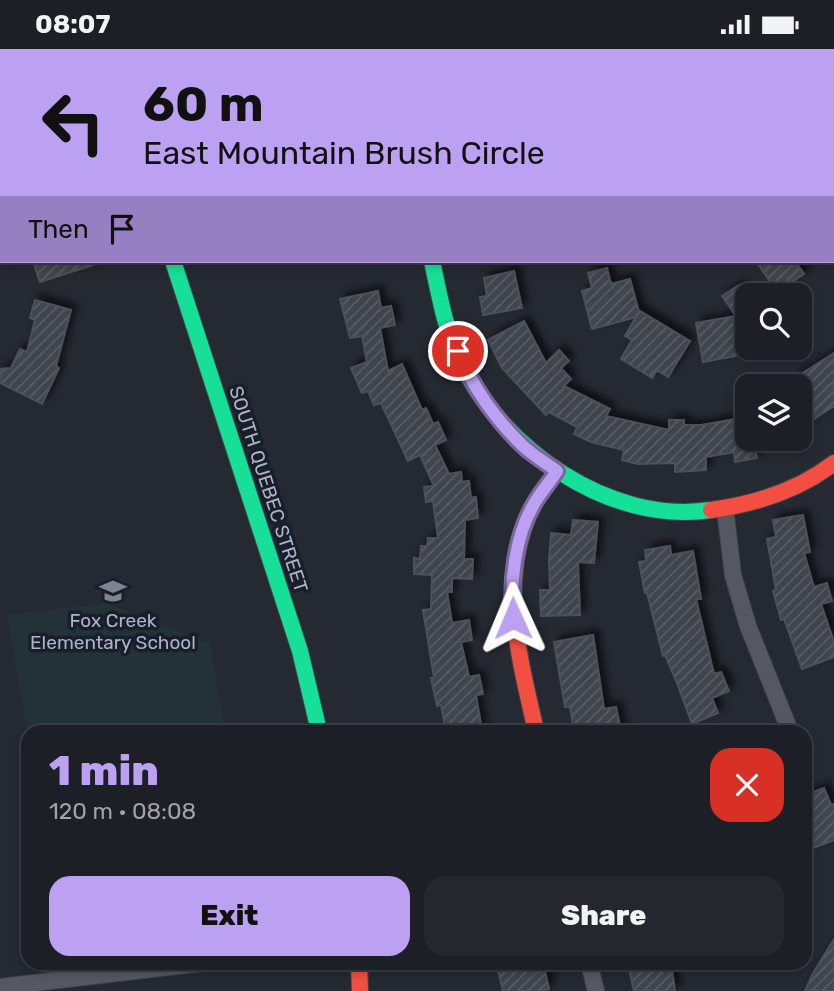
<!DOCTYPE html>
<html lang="en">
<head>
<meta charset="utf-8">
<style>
  body { margin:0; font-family:Rubik,sans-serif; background:#25272e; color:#f1f3f6; height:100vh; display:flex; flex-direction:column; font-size:26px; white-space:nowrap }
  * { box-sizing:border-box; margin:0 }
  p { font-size:23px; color:#a0a2a7 }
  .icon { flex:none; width:38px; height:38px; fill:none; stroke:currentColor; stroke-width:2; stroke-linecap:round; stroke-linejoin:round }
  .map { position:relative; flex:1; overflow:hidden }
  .drawer { position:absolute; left:21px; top:676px; width:791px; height:245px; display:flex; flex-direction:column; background:#1c1f26; border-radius:21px; box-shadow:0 4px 10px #0003,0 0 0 2px #3a3d43 }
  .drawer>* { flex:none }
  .guide { position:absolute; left:0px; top:0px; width:835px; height:214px; box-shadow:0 4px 10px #0003,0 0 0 2px #3a3d43; background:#bca0f2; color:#111; overflow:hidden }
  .fabs { position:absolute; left:735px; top:234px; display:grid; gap:14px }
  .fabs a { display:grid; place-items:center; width:77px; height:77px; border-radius:14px; background:#1c1f26; box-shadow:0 4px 10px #0003,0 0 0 2px #3a3d43; font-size:35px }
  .pin { position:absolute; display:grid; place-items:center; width:60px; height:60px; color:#fff; margin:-30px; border:4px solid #fff; border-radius:50%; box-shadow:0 2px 7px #0007 }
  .me { position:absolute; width:77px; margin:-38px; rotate:359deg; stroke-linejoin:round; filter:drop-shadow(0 0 5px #0008) }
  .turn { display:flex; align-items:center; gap:24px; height:147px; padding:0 28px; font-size:32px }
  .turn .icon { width:91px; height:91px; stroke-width:2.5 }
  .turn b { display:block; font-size:49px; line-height:60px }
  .then { display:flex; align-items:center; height:66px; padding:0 28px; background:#0003; gap:14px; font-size:26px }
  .round { display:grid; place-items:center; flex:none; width:74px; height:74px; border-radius:21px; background:#25272e }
  .head { display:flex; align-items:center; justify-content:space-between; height:119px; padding:0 28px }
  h1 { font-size:42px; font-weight:800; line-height:52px; color:#bca0f2 }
  .cta { display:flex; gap:14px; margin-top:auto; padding:14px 28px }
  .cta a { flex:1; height:80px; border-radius:21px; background:#bca0f2; color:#111; font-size:28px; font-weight:800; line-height:80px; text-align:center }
  .cta a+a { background:#25272e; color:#f1f3f6 }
  .status { display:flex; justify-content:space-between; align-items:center; height:49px; padding:0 35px; background:#1c1f26; direction:ltr }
  .status svg { height:19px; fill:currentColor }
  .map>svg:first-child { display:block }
  .green { fill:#223237 }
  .building { fill:url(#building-hatch); stroke:#4d505a; stroke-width:2; filter:url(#shadow) }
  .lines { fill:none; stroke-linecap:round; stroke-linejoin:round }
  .street-casing { stroke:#42464f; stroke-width:18 }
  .fast-casing { stroke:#42464f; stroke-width:18 }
  .slow-casing { stroke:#42464f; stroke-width:18 }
  .jam-casing { stroke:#42464f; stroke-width:18 }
  .street { stroke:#565861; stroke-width:16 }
  .fast { stroke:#16e098; stroke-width:16 }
  .slow { stroke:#ffcf43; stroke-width:16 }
  .jam { stroke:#f24e42; stroke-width:16 }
  .route-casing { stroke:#7a689d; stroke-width:18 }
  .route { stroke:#bca0f2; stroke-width:12 }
  .labels { text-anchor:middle; stroke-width:7; stroke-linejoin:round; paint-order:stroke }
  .street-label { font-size:19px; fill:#aeb3c5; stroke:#191e2c }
  .poi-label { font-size:19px; fill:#aeb3c5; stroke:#191e2c }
</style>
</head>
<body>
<div class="status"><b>08:07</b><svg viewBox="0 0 49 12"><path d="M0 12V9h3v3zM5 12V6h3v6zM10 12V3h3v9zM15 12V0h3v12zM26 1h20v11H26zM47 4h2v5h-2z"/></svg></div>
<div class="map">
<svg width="834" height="942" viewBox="0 0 834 942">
  <defs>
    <pattern id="building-hatch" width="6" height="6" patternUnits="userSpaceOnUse" patternTransform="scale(1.75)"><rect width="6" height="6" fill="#40444d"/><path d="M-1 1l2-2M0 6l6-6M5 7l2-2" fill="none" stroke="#595d65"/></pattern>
    <filter id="shadow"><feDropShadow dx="5.5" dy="-5.5" stdDeviation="3.5" flood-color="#0009"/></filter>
  </defs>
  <rect width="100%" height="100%" fill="#252932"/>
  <path class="green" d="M107 554 210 594 225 682H28V687L7 566Z"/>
  <path class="building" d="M33 212H96V215L40 233Z
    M756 212H795L804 225 777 243Z
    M607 219 611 235 630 230 639 263 640 262 690 292 668 328 657 321 652 329 621 310 632 291 625 287 636 268 592 280 582 242 592 239 588 224Z
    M514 222 522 259 483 266 480 248 487 247 484 229Z
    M739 236 747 247V283L745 279 737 285 741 306 703 313 696 274 736 267 722 247Z
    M378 242 381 259 391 257 395 276 380 279 388 322 402 315 422 361 426 359 433 375 438 373 446 391 435 396 449 425 461 423 462 433 469 432 471 449 476 448 478 469 465 471 464 510H473L472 530 452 529V543H447L452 574 469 571 472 591 461 593 469 628 479 626 483 645 476 646 482 682H446L441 656 437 657 431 629H434L423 561 431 560 432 526 414 525V509L420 510 421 497H427L428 489H438L433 452 426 453 424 438 434 437 420 406 408 412 381 354 374 356 368 342 362 344 351 319 367 313 362 287 350 289 340 250Z
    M35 251 71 261 56 317 59 319 42 355 0 334V320L11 319 20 300 27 303 35 271 30 269Z
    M524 272 546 314 559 301 569 312 561 319 571 330 564 337 610 360 606 367 669 381V371H684V376H702L747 368V390H753L757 409 735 413 734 403 706 408V421L675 423V414L638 415 622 411 624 401 591 393 574 385 577 378 549 363 546 366 502 319 488 291Z
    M834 304V357L800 379V361L812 354 795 329Z
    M803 466 810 503 804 504 814 538 827 534 832 552 821 555 834 593V608L802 620 784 570 781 571 773 542 776 541 767 490 776 488 773 471Z
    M573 471 598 473 594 514 578 513 580 566 541 567 540 541H550L549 511 551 484 571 486Z
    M670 497 671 506 693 502 701 550H696L714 625 721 623 729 642 712 649 718 664 692 675 677 634 665 606 663 607 647 544H645L639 513 646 512 645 501Z
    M593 586 604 660 616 658 621 682H574L570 658H565L554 593Z
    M824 739 831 756 834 755V791L805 802V746Z
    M834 890V942H805L812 926Z
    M496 914H533L536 924 545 922 549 940 541 942H503Z
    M671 914 675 942H634L629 920Z"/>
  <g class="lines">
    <defs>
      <path id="street" d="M377 0 378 2
        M145 2 151 0
        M0 49 2 48
        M833 90 834 89
        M725 460 733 526 748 577 790 682
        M589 914 596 942
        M0 938 202 914"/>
      <path id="fast" d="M173 212 300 602 319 682
        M432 212C439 245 445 279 459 310 502 400 609 476 711 461"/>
      <path id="slow" d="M103 0 104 2"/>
      <path id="jam" d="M711 461C755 455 799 441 834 414
        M536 682C519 607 496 526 535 453 541 442 550 432 557 422
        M359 914 360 942"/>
    </defs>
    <use href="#street" class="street-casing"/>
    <use href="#fast" class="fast-casing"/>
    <use href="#slow" class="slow-casing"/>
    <use href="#jam" class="jam-casing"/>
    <use href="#street" class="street"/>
    <use href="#fast" class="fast"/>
    <use href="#slow" class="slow"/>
    <use href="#jam" class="jam"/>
  </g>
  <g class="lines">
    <defs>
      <path id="route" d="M458 302C471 336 496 371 522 396 532 406 546 414 557 422 550 433 541 443 534 455 515 487 510 532 513 569"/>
    </defs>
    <use href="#route" class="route-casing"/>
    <use href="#route" class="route"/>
  </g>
  <defs>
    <symbol id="school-bare" viewBox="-9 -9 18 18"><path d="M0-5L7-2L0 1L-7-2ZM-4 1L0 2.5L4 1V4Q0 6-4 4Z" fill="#7e8392" stroke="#191e2c" stroke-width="2.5" paint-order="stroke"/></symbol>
  </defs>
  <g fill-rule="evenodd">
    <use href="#school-bare" x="94" y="523" width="38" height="38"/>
  </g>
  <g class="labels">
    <g class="street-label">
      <text transform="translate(269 440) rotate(72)" y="7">SOUTH QUEBEC STREET</text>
    </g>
    <g class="poi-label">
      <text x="113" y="578">Fox Creek<tspan x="113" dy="22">Elementary School</tspan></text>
    </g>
  </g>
</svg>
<div class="fabs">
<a><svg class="icon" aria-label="search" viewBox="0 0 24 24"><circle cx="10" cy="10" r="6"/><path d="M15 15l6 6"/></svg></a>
<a><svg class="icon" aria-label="layers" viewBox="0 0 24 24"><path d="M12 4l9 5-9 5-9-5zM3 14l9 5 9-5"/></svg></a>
</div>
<div class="pin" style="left:458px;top:302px;background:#d93025"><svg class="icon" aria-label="arrive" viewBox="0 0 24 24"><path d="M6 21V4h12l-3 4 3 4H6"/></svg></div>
<svg class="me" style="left:513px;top:569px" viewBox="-20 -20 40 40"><path d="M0-17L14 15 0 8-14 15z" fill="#bca0f2" stroke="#fff" stroke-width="4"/></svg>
<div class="guide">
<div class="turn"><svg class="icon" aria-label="left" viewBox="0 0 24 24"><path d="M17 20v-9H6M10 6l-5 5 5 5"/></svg><div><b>60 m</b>East Mountain Brush Circle</div></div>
<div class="then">Then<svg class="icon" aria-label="arrive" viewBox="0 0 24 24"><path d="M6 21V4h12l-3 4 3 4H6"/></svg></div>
</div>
<section class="drawer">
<div class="head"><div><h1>1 min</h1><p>120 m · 08:08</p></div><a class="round" style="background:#d93025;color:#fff"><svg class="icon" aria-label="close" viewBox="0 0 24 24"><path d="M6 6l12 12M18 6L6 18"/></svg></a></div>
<div class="cta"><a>Exit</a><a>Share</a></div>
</section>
</div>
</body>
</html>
